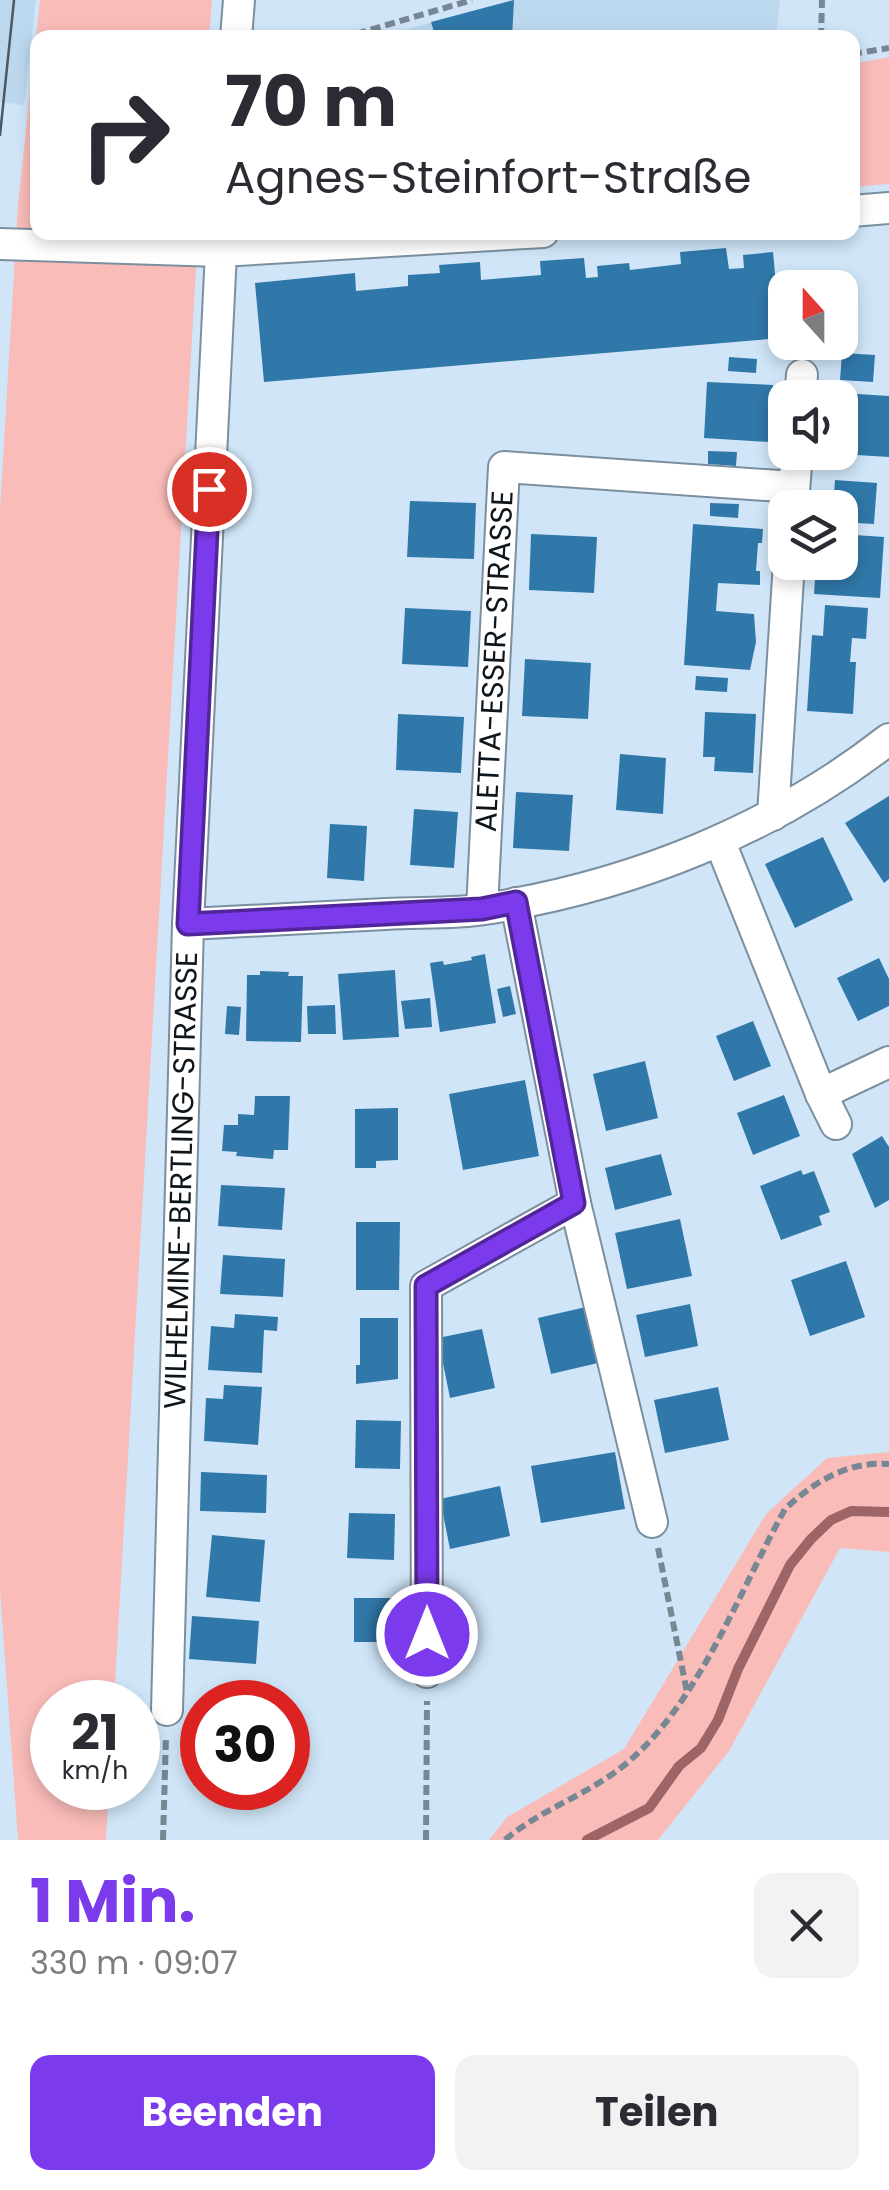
<!DOCTYPE html>
<html lang="de">
<head>
<meta charset="utf-8">
<style>
  body { margin:0; font-family:Poppins,sans-serif; background:#f2f2f3; color:#2b2b33; height:100vh; display:flex; flex-direction:column; font-size:38px; white-space:nowrap }
  * { box-sizing:border-box; margin:0 }
  p { font-size:32px; color:#7c7c81 }
  .icon { flex:none; width:55px; height:55px; fill:none; stroke:currentColor; stroke-width:2; stroke-linecap:round; stroke-linejoin:round }
  .map { position:relative; height:1840px; overflow:hidden }
  .side { display:flex; flex-direction:column; background:#fff; flex:1 }
  .side>* { flex:none }
  .top-card { position:absolute; left:30px; top:30px; width:830px; height:210px; border-radius:20px; box-shadow:0 5px 15px #0003; background:#fff; color:#2b2b33; overflow:hidden }
  .needle { width:65px; rotate:339deg }
  .tools { position:absolute; left:768px; top:270px; display:grid; gap:20px }
  .tools a { display:grid; place-items:center; width:90px; height:90px; border-radius:20px; background:#fff; box-shadow:0 5px 15px #0003; font-size:50px }
  .speed { position:absolute; left:30px; top:1680px; display:flex; gap:20px; font-size:50px; font-weight:700; text-align:center }
  .speed>* { display:grid; place-content:center; width:130px; height:130px; border-radius:50%; background:#fff; box-shadow:0 5px 15px #0003; line-height:1 }
  .speed small { font-size:25px; font-weight:400 }
  .speed .limit { border:15px solid #d22; background:#fff; color:#111 }
  .pin { position:absolute; display:grid; place-items:center; width:85px; height:85px; color:#fff; margin:-42px; border:5px solid #fff; border-radius:50%; box-shadow:0 2px 10px #0007 }
  .me { position:absolute; width:110px; margin:-55px; rotate:0deg; stroke-linejoin:round; filter:drop-shadow(0 0 8px #0008) }
  .turn { display:flex; align-items:center; gap:35px; height:210px; padding:0 30px; font-size:45px }
  .turn .icon { width:130px; height:130px; stroke-width:2.5 }
  .turn b { display:block; font-size:70px; line-height:85px }
  .round { display:grid; place-items:center; flex:none; width:105px; height:105px; border-radius:20px; background:#f2f2f3 }
  .summary { display:flex; align-items:center; justify-content:space-between; height:170px; padding:0 30px }
  h1 { font-size:60px; font-weight:700; line-height:75px; color:#7c3aed }
  .button { display:flex; gap:20px; margin-top:auto; padding:20px 30px }
  .button a { flex:1; height:115px; border-radius:20px; background:#7c3aed; color:#fff; font-size:40px; font-weight:700; line-height:115px; text-align:center }
  .button a+a { background:#f2f2f3; color:#2b2b33 }
  .map>svg:first-child { display:block }
  .built { fill:#bcd8ef }
  .green { fill:#f9bcb9 }
  .lines { fill:none; stroke-linecap:round; stroke-linejoin:round }
  .stream { stroke:#9e6566; stroke-width:10 }
  .building { fill:#3078a9 }
  .minor-casing { stroke:#7b8f9f; stroke-width:34 }
  .path { stroke:#788794; stroke-width:6; stroke-dasharray:10 5; stroke-linecap:butt }
  .minor { stroke:#fff; stroke-width:30 }
  .tram { stroke:#4c5862; stroke-width:2.5 }
  .route-casing { stroke:#51269a; stroke-width:25 }
  .route { stroke:#7c3aed; stroke-width:18 }
  .labels { text-anchor:middle; stroke-width:8; stroke-linejoin:round; paint-order:stroke }
  .street-label { font-size:30px; fill:#0e161c; stroke:#e5f2fd }
</style>
</head>
<body>
<div class="map">
<svg width="889" height="1840" viewBox="0 0 889 1840">
  <rect width="100%" height="100%" fill="#d0e6f8"/>
  <path class="built" d="M0 0H36L24 105 0 102Z
    M513 0H780L776 37 375 38Z"/>
  <path class="green" d="M40 0H212L209 37 38 38V232L198 233 114 1702H52V1788H109L106 1840H18L0 1590V511L18 204Z
    M889 57V184L853 187V64Z
    M889 1452V1552L840 1548 729 1751 658 1840H489L507 1817 624 1749 766 1514 827 1458Z"/>
  <g class="lines">
    <path class="stream" d="M587 1840 649 1808 679 1766 701 1748 718 1720 738 1669 790 1565 811 1539 831 1520 851 1511 889 1512"/>
  </g>
  <path class="building" d="M514 0 512 38H402L420 31 422 36 434 32 431 22Z
    M726 248 729 269 744 268 743 255 773 252 781 338 264 382 255 283 355 273 356 291 408 286V275L440 273 439 265 480 262 481 280 541 275 540 261 584 258 586 278 598 277 597 266 629 263 630 270 681 264 680 252Z
    M842 353 875 355 873 382 840 380Z
    M729 357 757 359 756 373 728 371Z
    M707 382 773 385 774 428H770L769 442 704 438Z
    M827 392 889 396V457L840 454V398H826Z
    M708 451 737 452 736 466 708 464Z
    M835 480 877 483 874 524 840 522V508H833Z
    M410 501 476 503 474 559 407 557Z
    M710 503 739 504 738 518 710 516Z
    M693 524 763 529 762 543H758L756 571H760V585L718 583 716 611 754 614 756 642 750 670 684 665Z
    M531 534 597 537 594 593 529 590Z
    M840 534 884 537 880 598 814 594 816 562H840Z
    M825 605 868 608 866 639 852 638 850 662H856L853 714 807 711 812 635 823 636Z
    M405 608 471 611 468 667 402 664Z
    M525 659 591 663 588 719 522 716Z
    M696 676 728 678 727 692 695 690Z
    M705 712 756 714 753 773 714 771 715 757H703Z
    M398 714 464 717 461 773 396 770Z
    M620 754 666 758 663 814 616 810Z
    M516 792 573 795 569 851 513 848Z
    M889 796V879L884 883 845 823Z
    M414 809 458 812 454 868 410 865Z
    M330 824 367 826 364 881 327 878Z
    M823 837 853 900 795 928 765 864Z
    M485 954 496 1023 440 1032 430 963 443 961 444 965 472 960 471 957Z
    M879 958 889 979V1006L858 1021 837 978Z
    M395 970 399 1037 343 1040 338 974Z
    M260 971 289 972 288 976H303L301 1042 246 1041 247 975H260Z
    M510 986 516 1014 503 1017 497 989Z
    M430 998 432 1027 405 1029 401 1001Z
    M335 1005 336 1034H308L307 1006Z
    M227 1006 241 1007 239 1035 225 1034Z
    M753 1021 771 1066 734 1081 716 1036Z
    M645 1061 658 1118 606 1131 593 1074Z
    M525 1080 539 1156 463 1170 449 1094Z
    M784 1095 800 1136 753 1155 737 1113Z
    M255 1096H290L288 1150H274L273 1159 236 1156 237 1152 222 1151 224 1125H238V1114L254 1115Z
    M398 1108V1160L376 1161V1168H355V1109Z
    M882 1136 889 1147V1200L875 1208 852 1154Z
    M661 1154 672 1195 615 1210 605 1168Z
    M801 1170 803 1175 814 1171 830 1212 819 1216 822 1225 781 1240 760 1186Z
    M221 1185 285 1188 282 1230 218 1226Z
    M680 1219 692 1276 627 1289 615 1233Z
    M356 1222H400L399 1290H356Z
    M223 1255 285 1259 283 1297 220 1294Z
    M846 1261 865 1317 810 1336 791 1280Z
    M690 1304 698 1346 645 1357 636 1315Z
    M586 1307 598 1363 551 1374 538 1318Z
    M235 1314 278 1317 277 1331 264 1330 262 1373 208 1370 211 1326 234 1328Z
    M360 1318H398V1379L356 1384V1365H360Z
    M482 1329 495 1388 450 1398 438 1338Z
    M224 1385 262 1387 258 1445 204 1441 206 1398 223 1399Z
    M718 1387 729 1440 665 1453 654 1400Z
    M356 1420 401 1421 400 1469 355 1468Z
    M615 1452 625 1509 541 1523 531 1466Z
    M201 1472 267 1475 266 1513 200 1511Z
    M500 1486 510 1536 450 1549 440 1499Z
    M349 1513 395 1514 394 1560 347 1558Z
    M212 1535 265 1540 260 1602 206 1597Z
    M354 1598H394L395 1642H354Z
    M192 1616 259 1621 256 1664 189 1659Z"/>
  <g class="lines">
    <defs>
      <g id="minor">
        <path d="M236 38 239 0"/>
        <path d="M852 211 889 208"/>
        <path d="M0 244 220 251 543 232"/>
        <path d="M800 398 802 375"/>
        <path d="M793 505 797 452"/>
        <path d="M773 815 789 562"/>
        <path d="M720 842 821 1094 836 1124"/>
        <path d="M516 903 575 1203 652 1522"/>
        <path id="s1" d="M482 909 504 467 794 487"/>
        <path d="M188 924C254 921 320 917 386 914 419 912 453 914 485 909 631 886 773 830 889 739"/>
        <path d="M821 1094 889 1062"/>
        <path d="M427 1672 426 1286 575 1203"/>
        <path id="s2" d="M167 1710 188 924 222 232"/>
      </g>
    </defs>
    <use href="#minor" class="minor-casing"/>
    <path class="path" d="M342 38 472 0
      M821 38 822 0
      M852 54 889 48
      M658 1548 687 1692
      M163 1840 166 1736
      M426 1840 427 1701
      M505 1840C542 1808 591 1794 628 1762 699 1702 740 1590 785 1509 814 1482 847 1461 889 1464"/>
    <use href="#minor" class="minor"/>
    <path class="tram" d="M0 135 14 0"/>
  </g>
  <g class="lines">
    <defs>
      <path id="route" d="M209 489 188 924 482 909 516 902 574 1203 426 1286 427 1634"/>
    </defs>
    <use href="#route" class="route-casing"/>
    <use href="#route" class="route"/>
  </g>
  <g class="labels">
    <g class="street-label">
      <text dy="10" stroke="none"><textPath href="#s1" startOffset="248">ALETTA-ESSER-STRASSE</textPath></text>
      <text dy="10" stroke="none"><textPath href="#s2" startOffset="530">WILHELMINE-BERTLING-STRASSE</textPath></text>
    </g>
  </g>
</svg>
<div class="tools">
<a><svg class="needle" viewBox="-14 -14 28 28"><path d="M0-13l5 13h-10z" fill="#e53935"/><path d="M0 13l5-13h-10z" fill="#7c7c81"/></svg></a>
<a><svg class="icon" aria-label="sound" viewBox="0 0 24 24"><path d="M4 9h4l5-4v14l-5-4H4zM17 9q2 3 0 6"/></svg></a>
<a><svg class="icon" aria-label="layers" viewBox="0 0 24 24"><path d="M12 4l9 5-9 5-9-5zM3 14l9 5 9-5"/></svg></a>
</div>
<div class="speed"><div>21<small>km/h</small></div><div class="limit">30</div></div>
<div class="pin" style="left:209px;top:489px;background:#d93025"><svg class="icon" aria-label="arrive" viewBox="0 0 24 24"><path d="M6 21V4h12l-3 4 3 4H6"/></svg></div>
<svg class="me" style="left:427px;top:1634px" viewBox="-20 -20 40 40"><circle r="17" fill="#7c3aed" stroke="#fff" stroke-width="3"/><path d="M0-11L8 9 0 5-8 9z" fill="#fff"/></svg>
<div class="top-card">
<div class="turn"><svg class="icon" aria-label="right" viewBox="0 0 24 24"><path d="M7 20v-9h11M14 6l5 5-5 5"/></svg><div><b>70 m</b>Agnes-Steinfort-Straße</div></div>
</div>
</div>
<section class="side">
<div class="summary"><div><h1>1 Min.</h1><p>330 m · 09:07</p></div><a class="round"><svg class="icon" aria-label="close" viewBox="0 0 24 24"><path d="M6 6l12 12M18 6L6 18"/></svg></a></div>
<div class="button"><a>Beenden</a><a>Teilen</a></div>
</section>
</body>
</html>
